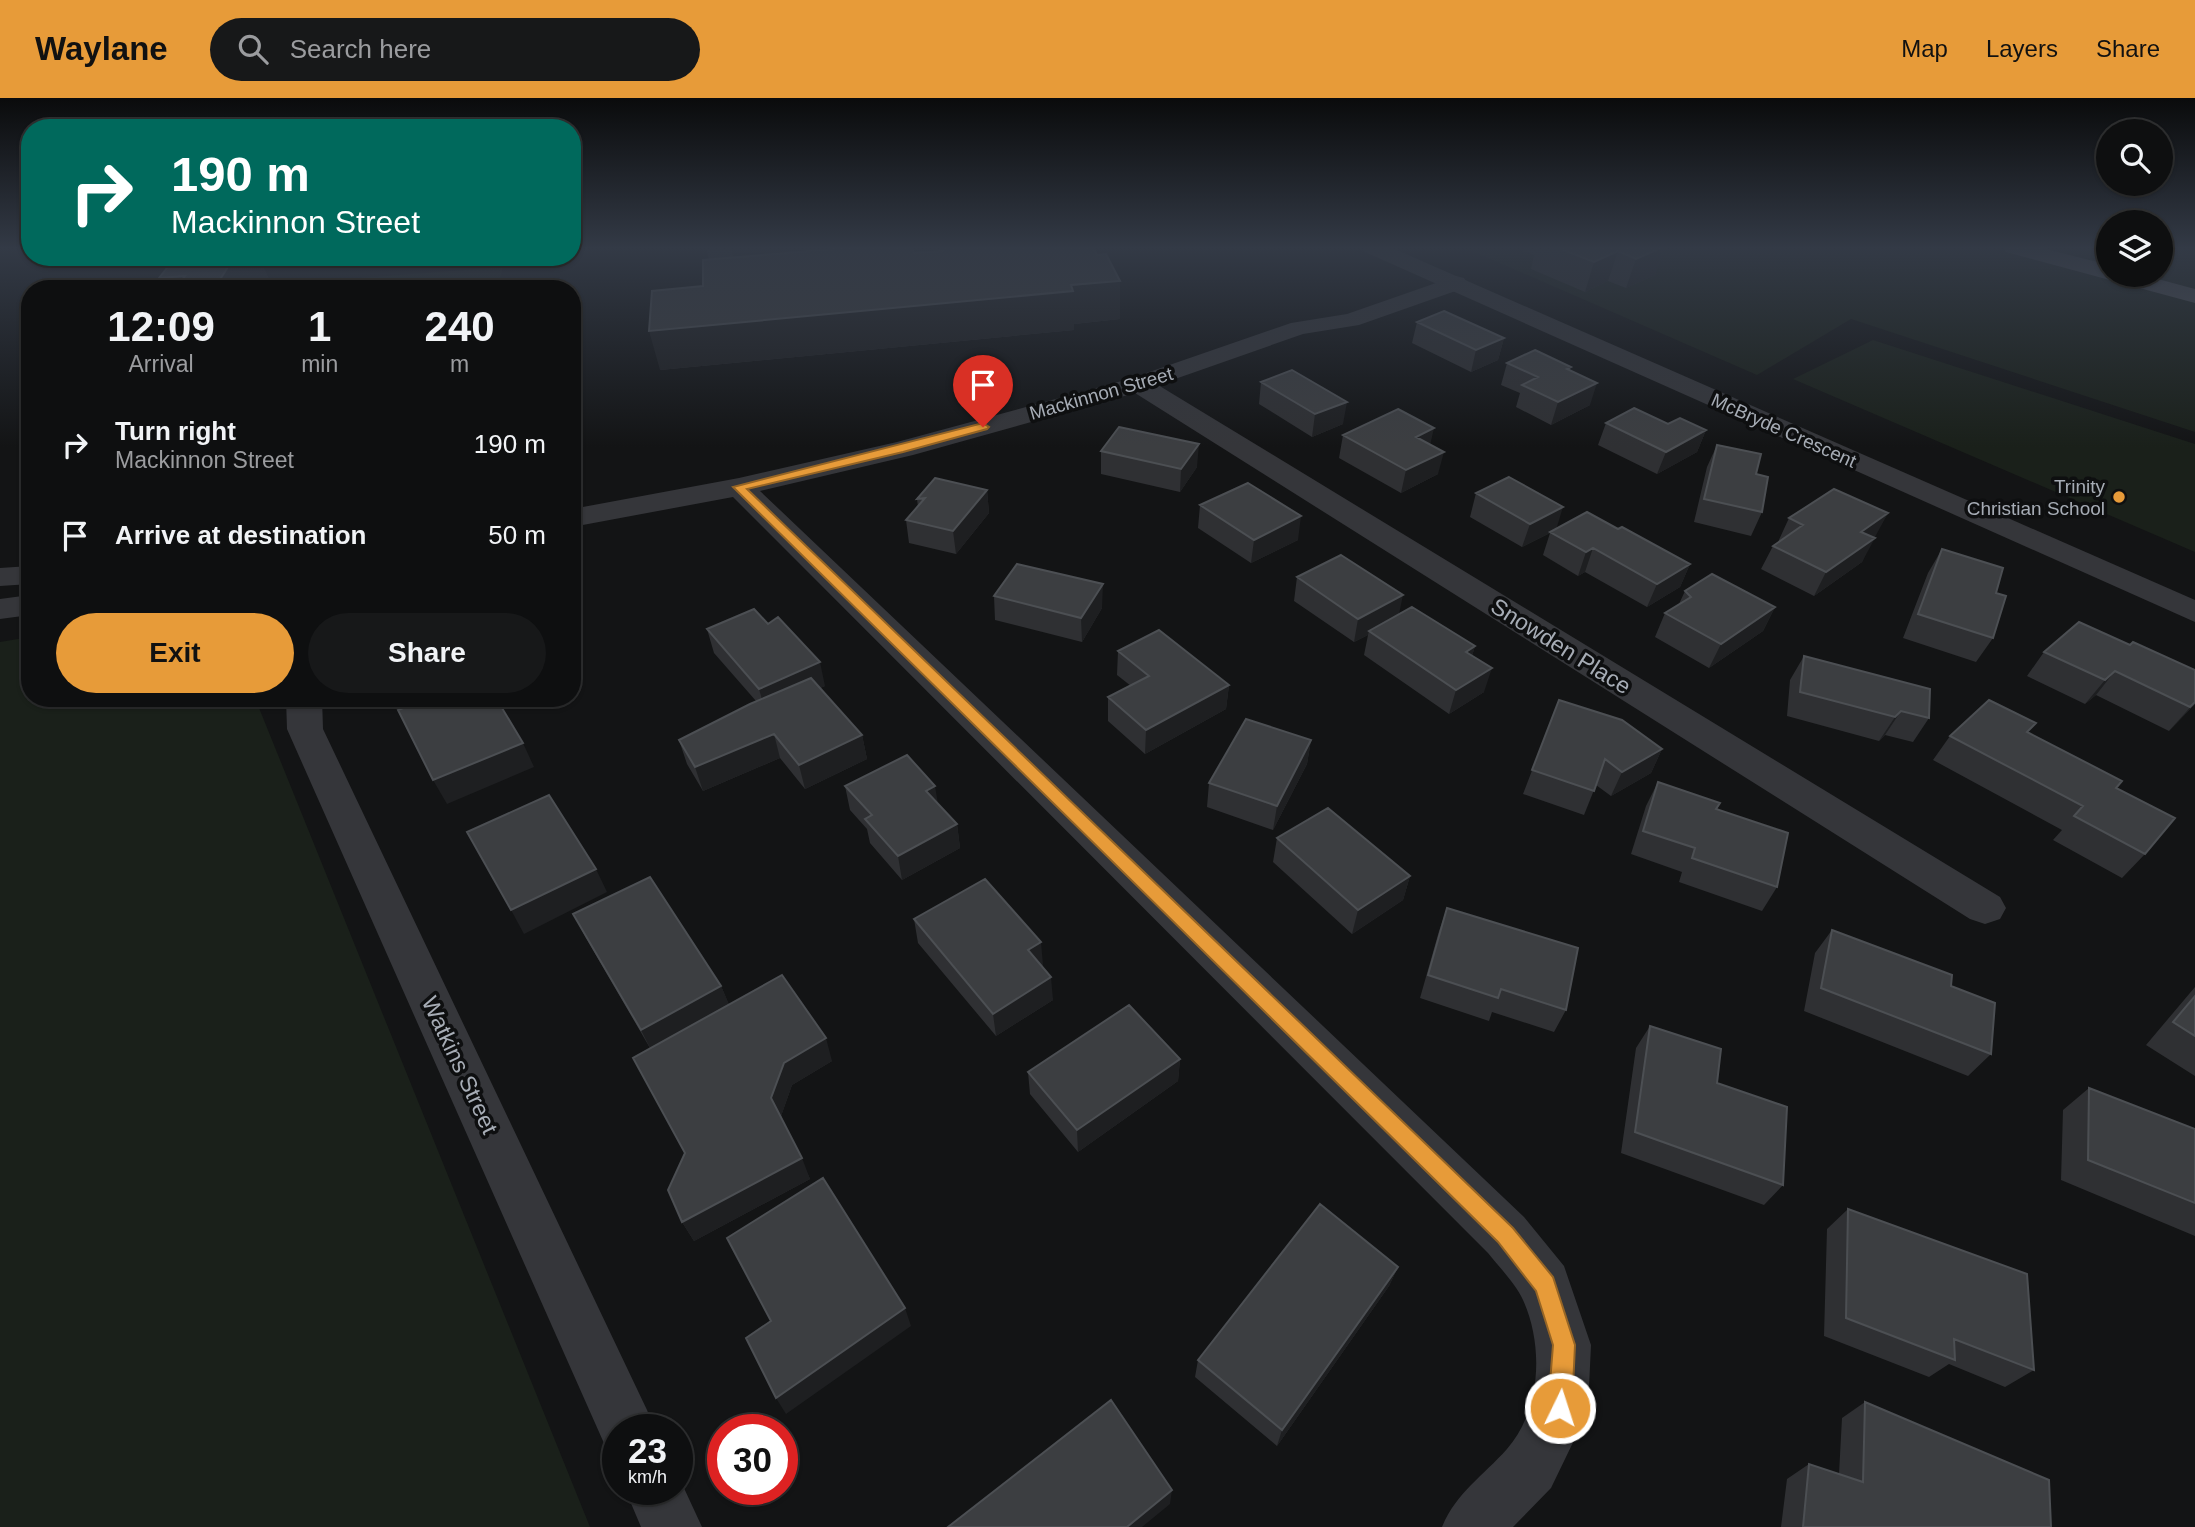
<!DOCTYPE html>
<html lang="en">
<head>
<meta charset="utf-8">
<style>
  body { margin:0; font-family:Helvetica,sans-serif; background:#171819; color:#f1f3f6; height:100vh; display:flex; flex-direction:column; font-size:26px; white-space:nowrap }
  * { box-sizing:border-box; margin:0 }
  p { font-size:23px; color:#9b9c9f }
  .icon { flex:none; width:38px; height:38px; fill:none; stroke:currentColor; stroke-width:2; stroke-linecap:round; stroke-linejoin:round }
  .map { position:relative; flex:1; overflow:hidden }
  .details { position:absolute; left:21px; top:182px; width:560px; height:427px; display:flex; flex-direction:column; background:#0e0f10; border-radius:28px; box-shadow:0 2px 5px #0004,0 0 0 2px #2e2f30 }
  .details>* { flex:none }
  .guide { position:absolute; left:21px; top:21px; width:560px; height:147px; border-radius:28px; box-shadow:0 2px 5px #0004,0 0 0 2px #2e2f30; background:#00695c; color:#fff; overflow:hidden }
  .fabs { position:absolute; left:2096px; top:21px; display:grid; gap:14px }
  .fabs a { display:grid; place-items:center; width:77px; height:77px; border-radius:50%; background:#0e0f10; box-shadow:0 2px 5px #0004,0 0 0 2px #2e2f30; font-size:35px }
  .speed { position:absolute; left:602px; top:1316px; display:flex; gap:14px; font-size:35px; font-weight:700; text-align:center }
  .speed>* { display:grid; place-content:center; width:91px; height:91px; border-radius:50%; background:#0e0f10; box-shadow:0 2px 5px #0004,0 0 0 2px #2e2f30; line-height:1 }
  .speed small { font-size:18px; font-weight:400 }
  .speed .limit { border:10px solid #d22; background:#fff; color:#111 }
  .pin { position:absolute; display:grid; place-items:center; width:60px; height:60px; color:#fff; margin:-72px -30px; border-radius:50% 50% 50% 0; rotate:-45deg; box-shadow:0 0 7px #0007 }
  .pin .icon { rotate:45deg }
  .me { position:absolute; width:77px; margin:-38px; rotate:4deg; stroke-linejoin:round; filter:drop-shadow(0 0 5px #0008) }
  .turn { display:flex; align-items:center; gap:24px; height:147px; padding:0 35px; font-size:32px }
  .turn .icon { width:91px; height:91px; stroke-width:2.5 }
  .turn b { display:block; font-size:49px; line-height:60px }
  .eta { display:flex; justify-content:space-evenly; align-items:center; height:119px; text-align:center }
  .eta b { font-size:42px; font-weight:800; line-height:49px }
  .action { display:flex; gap:14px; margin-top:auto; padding:14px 35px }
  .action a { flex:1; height:80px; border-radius:42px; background:#e79b39; color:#111; font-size:28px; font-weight:800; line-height:80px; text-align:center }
  .action a+a { background:#171819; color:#f1f3f6 }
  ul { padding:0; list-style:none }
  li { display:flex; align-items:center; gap:21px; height:91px; padding:0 35px }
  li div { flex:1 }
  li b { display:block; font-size:26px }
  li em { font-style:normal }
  header { display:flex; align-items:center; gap:42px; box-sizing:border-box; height:98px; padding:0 35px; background:#e79b39; color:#111 }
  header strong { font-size:33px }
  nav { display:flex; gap:38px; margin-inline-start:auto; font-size:24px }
  .search { width:490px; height:63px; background:#171819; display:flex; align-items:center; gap:18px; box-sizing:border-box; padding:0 24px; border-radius:38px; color:#9b9c9f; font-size:26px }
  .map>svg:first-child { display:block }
  .green { fill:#1a201a }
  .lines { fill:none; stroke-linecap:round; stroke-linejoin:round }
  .minor { fill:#35363a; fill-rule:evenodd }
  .tertiary { fill:#35363a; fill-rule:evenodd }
  .primary { fill:#515359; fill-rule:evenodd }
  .wall { fill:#2f3033 }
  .shaded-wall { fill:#1e1f21 }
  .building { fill:#3c3e41; stroke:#4c4f53; stroke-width:2 }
  .route { fill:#e79b39; stroke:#966525; stroke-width:2 }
  .poi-dot { fill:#e79b39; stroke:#0e0f10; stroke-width:2.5 }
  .labels { text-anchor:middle; stroke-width:7; stroke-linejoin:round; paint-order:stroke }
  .far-street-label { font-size:19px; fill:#a6acb5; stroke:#0e0f10 }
  .far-poi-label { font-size:19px; fill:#a6acb5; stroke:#0e0f10; text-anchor:end }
  .street-label { font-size:23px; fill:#a6acb5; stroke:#0e0f10 }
</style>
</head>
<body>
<header>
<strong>Waylane</strong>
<div class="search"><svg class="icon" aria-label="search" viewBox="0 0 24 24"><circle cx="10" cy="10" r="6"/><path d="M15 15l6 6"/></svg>Search here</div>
<nav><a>Map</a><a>Layers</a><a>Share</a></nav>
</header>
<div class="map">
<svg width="2195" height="1429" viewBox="0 0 2195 1429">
  <rect width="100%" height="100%" fill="#131415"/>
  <path class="green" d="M1463 149H2109V177H2161V149H2195V334L1851 221 1757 277Z
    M503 169 497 191H342L347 181Z
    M1873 242 2195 346V454L1793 281Z
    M30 539V600H255L590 1429H0V544Z"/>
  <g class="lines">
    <path class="minor" d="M1456 178 1464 180 1467 185 1464 190 1359 227 1303 236 1158 287 2000 799 2006 810 2000 821 1985 826 1970 821 1135 295 913 357 760 393 1524 1119 1564 1168 1591 1247 1588 1310 1580 1330 1551 1390 1513 1429H1442C1456 1395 1483 1378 1507 1351 1541 1312 1544 1248 1523 1202 1516 1186 1499 1169 1488 1155L733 399 572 429V411L739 380 897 344 1129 281 1291 225 1347 216Z
      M30 468V486L0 488V470Z
      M30 497V517L0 521V501Z
      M286 600H322L323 631 647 1312 655 1332H618V1357L607 1352 287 631Z
      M677 1375 702 1429H641L625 1391H677Z"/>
    <path class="tertiary" d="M1362 149H1390L2195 502V524L1365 154Z"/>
    <path class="primary" d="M2003 149H2038L2109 167V177H2143L2195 191V205L2006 154Z"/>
  </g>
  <path class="wall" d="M706 149H1093L1097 157 1120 183V221L1074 226V232L660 272 703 188 709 162Z
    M1524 149H1665L1655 177 1626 190 1608 183 1585 194 1531 171 1534 157 1523 153Z
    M258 159 274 191H123L164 187 159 180Z
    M1417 224 1504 240 1498 262 1471 274 1412 245Z
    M1507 265 1570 272 1590 307 1551 327 1516 309 1520 295 1501 287Z
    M1261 284 1343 326 1312 339 1259 306Z
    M1606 325 1668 326 1706 332 1697 354 1657 376 1598 347Z
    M1343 337 1431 347 1438 376 1401 395 1339 360Z
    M1717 347 1756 376 1762 414 1751 438 1694 424 1707 369Z
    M1101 353 1197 369 1180 394 1101 376Z
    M987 392 989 415 956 456 909 445 906 422 918 409 917 401Z
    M1476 395 1556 430 1618 431 1690 466 1680 489 1647 509 1585 474 1578 478 1543 457 1550 435 1522 449 1470 419Z
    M1200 407 1298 442 1251 465 1198 430Z
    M1888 415 1873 440 1862 464 1814 498 1761 471 1773 448 1778 444 1789 420Z
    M1942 451 1993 540 1976 564 1903 540 1928 475Z
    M1297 479 1399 516 1475 548 1472 558 1484 594 1449 616 1364 557 1368 537 1354 544 1294 503Z
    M1685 493 1775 509 1763 533 1709 570 1655 539 1665 515 1679 506Z
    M994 498 1102 510 1082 544 995 522Z
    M707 531 825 588 820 590 862 637 867 661 805 691 780 660 703 693 687 666 679 642 756 603 714 555Z
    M2130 547 2195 572V606L2169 633 2096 597 2085 606 2027 578 2044 554Z
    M1118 553 1229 587 1226 611 1145 656 1108 623V599L1131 588 1117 577Z
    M1804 558 1929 620 1913 644 1885 637 1879 643 1787 618 1790 582Z
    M1559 602 1662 651 1651 675 1611 698 1596 687 1584 717 1523 696Z
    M2028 635 2116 690 2145 756 2122 780 2053 742 2062 732 1933 662 1950 638Z
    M1311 642 1307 666 1273 732 1207 709 1209 685Z
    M1658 684 1720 705 1717 711 1777 789 1762 813 1679 784 1682 774 1631 756 1646 708Z
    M845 688 938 706 957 726 960 750 902 782 870 745 867 731 850 712Z
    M1277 740 1410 778 1403 802 1352 836 1273 764Z
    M1447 810 1566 912 1554 934 1492 914 1489 923 1420 900 1439 833Z
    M573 816 721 888 729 907 832 963 792 987 781 1018 810 1081 694 1143 682 1124 685 1055 650 950 586 840Z
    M914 821 1043 867 1041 868 1053 902 996 938 918 845Z
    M1832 832 1991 956 1968 978 1804 913 1815 855Z
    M2195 889V978L2146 947Z
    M1650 928 1717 985 1783 1087 1764 1107 1621 1055 1636 950Z
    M1180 961 1178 983 1078 1054 1030 996 1028 974Z
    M2089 990 2195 1031V1138L2061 1082 2063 1012Z
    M1848 1111 2034 1272 2005 1289 1949 1266 1929 1279 1824 1238 1827 1131Z
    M1398 1169 1389 1188 1277 1348 1195 1279 1198 1262Z
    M1865 1304 2051 1429H1781L1787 1381 1809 1366 1839 1376 1842 1320Z"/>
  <path class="shaded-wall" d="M731 149H939L941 163 738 180Z
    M1665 149 1655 177 1626 190 1636 161Z
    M1618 153 1608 183 1585 194 1594 164Z
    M240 159H258L274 191H223L219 183 228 169Z
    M1120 183V221L1074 226V232L660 272 649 233Z
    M1504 240 1498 262 1471 274 1476 252Z
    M1597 285 1590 307 1551 327 1558 304Z
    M1347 304 1343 326 1312 339 1315 316Z
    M1434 330 1429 352 1416 339Z
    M1706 332 1697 354 1657 376 1666 354Z
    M1199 346 1197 369 1180 394 1181 371Z
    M1444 354 1438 376 1401 395 1406 372Z
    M987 392 989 415 956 456 953 433Z
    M1563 409 1556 432 1522 449 1530 426Z
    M1888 415 1875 439 1848 457 1861 434Z
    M1301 418 1298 442 1251 465 1254 442Z
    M1875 440 1862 464 1814 498 1826 474Z
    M1593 450 1585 474 1578 478 1586 454Z
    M1690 466 1680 489 1647 509 1657 486Z
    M1103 486 1102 510 1082 544 1081 520Z
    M1403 497 1398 521 1369 533 1368 537 1354 544 1358 521Z
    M1775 509 1763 533 1709 570 1721 546Z
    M1475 548 1468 572 1466 554Z
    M820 564 825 588 766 615 759 591Z
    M1492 570 1484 594 1449 616 1456 592Z
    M2115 573 2096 597 2085 606 2105 582Z
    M1229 587 1226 611 1145 656 1146 632Z
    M2195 604V606L2169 633Z
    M1901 613 1885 637 1879 643 1895 619Z
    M774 636 780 660 703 693 695 669Z
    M862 637 867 661 805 691 799 667Z
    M1311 642 1307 666 1273 732 1277 708Z
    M523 645 534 669 447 706 433 682Z
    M1662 651 1651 675 1611 698 1622 674Z
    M935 688 939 712 926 693Z
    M957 726 960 750 902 782 898 758Z
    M596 771 607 794 524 836 511 812Z
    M1410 778 1403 802 1352 836 1358 812Z
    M1041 844 1043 867 1029 876 1028 852Z
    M1051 879 1053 902 996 938 993 916Z
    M721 888 731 911 652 954 641 932Z
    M826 940 832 963 792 987 780 1021 771 1000 784 965Z
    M1180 961 1178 983 1078 1054 1077 1032Z
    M802 1060 810 1081 694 1143 682 1124Z
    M1398 1169 1389 1188 1277 1348 1282 1332Z
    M905 1210 911 1228 786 1316 776 1300Z
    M1172 1392 1170 1406 1142 1429H1127Z"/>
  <path class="building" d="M860 149H912L914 155 943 153 941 149H1093L1097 157 1106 156 1120 183 1071 187 1073 193 649 233 652 193 703 188V162Z
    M1556 149H1663L1636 161 1618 153 1594 164Z
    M252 159 247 166 228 169 219 183 232 188 247 187 244 191H123L179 186 185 178 159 180 175 160Z
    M1444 213 1504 240 1476 252 1417 224Z
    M1535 252 1571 269 1567 271 1597 285 1558 304 1522 287 1538 279 1507 265Z
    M1292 272 1347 304 1315 316 1261 284Z
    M1634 310 1668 326 1680 320 1706 332 1666 354 1606 325Z
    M1398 311 1434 330 1416 339 1444 354 1406 372 1343 337Z
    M1119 329 1199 346 1181 371 1101 353Z
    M1717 347 1761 356 1756 376 1768 379 1762 414 1704 401Z
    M1509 379 1563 409 1530 426 1476 395Z
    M935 380 987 392 953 433 906 422 925 400 917 401Z
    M1248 385 1301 418 1254 442 1200 407Z
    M1834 391 1888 415 1861 434 1875 440 1826 474 1773 448 1803 427 1789 420Z
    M1587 414 1618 431 1622 429 1690 466 1657 486 1593 450 1586 454 1550 434Z
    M1942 451 2003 470 1996 495 2006 498 1993 540 1918 516Z
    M1341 457 1403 497 1358 521 1297 479Z
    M1017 466 1103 486 1081 520 994 498Z
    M1712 476 1775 509 1721 546 1665 515 1691 499 1685 493Z
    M1412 509 1475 548 1466 554 1492 570 1456 592 1369 533Z
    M754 511 768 526 778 519 820 564 759 591 707 531Z
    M2079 524 2130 547 2133 544 2195 572V604L2190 609 2115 573 2105 582 2044 554Z
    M1159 532 1229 587 1146 632 1108 599 1149 578 1118 553Z
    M1804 558 1930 591 1929 620 1901 613 1895 619 1800 594Z
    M811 580 862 637 799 667 774 636 695 669 679 642 750 606Z
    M429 600H496L523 645 433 682 398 612Z
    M1559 602 1622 622 1662 651 1622 674 1605 661 1594 693 1532 672Z
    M1989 602 2036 625 2027 634 2122 683 2116 690 2175 720 2145 756 2074 718 2083 708 1950 638Z
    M1246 621 1311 642 1277 708 1209 685Z
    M907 657 935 688 926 693 957 726 898 758 865 721 872 717 845 688Z
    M1658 684 1720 705 1716 711 1788 735 1777 789 1692 760 1695 750 1643 733Z
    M549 697 596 771 511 812 467 734Z
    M1328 710 1410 778 1358 812 1277 740Z
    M650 779 721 888 641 932 573 816Z
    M985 781 1041 844 1028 852 1051 879 993 916 914 821Z
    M1447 810 1578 850 1566 912 1501 891 1498 900 1428 877Z
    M1832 832 1952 877 1951 888 1995 905 1991 956 1821 890Z
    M782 877 826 940 784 965 771 1000 802 1060 682 1124 668 1092 685 1055 633 960Z
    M2195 898V938L2173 924Z
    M1129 907 1180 961 1077 1032 1028 974Z
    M1650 928 1721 951 1717 985 1787 1009 1783 1087 1635 1034Z
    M2089 990 2195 1031V1105L2088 1062Z
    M823 1080 905 1210 776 1300 746 1240 771 1223 727 1140Z
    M1320 1106 1398 1169 1282 1332 1198 1262Z
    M1848 1111 2027 1176 2034 1272 1954 1241 1955 1262 1846 1220Z
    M1111 1302 1172 1392 1127 1429H948Z
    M1865 1304 2049 1382 2051 1429H1803L1809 1366 1863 1384Z"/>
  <linearGradient id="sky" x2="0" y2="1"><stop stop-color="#0a0b0c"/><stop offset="0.43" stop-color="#333a46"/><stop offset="1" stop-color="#333a46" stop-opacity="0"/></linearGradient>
  <rect width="2195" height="349" fill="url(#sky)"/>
  <path class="route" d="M983 325 989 329 987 331 903 354 747 391 1513 1130 1553 1179 1575 1247 1572 1310 1568 1319 1560 1322 1552 1319 1548 1310 1553 1247 1536 1193 1498 1144 733 389Z"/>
  <circle class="poi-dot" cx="2119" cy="399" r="7"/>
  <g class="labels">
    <g class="far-street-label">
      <text transform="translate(1101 295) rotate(-16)" y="7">Mackinnon Street</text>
      <text transform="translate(1784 332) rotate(24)" y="7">McBryde Crescent</text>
    </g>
    <g class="far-poi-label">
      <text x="2105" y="395">Trinity<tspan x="2105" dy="22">Christian School</tspan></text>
    </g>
    <g class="street-label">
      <text transform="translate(1561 548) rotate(32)" y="8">Snowden Place</text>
      <text transform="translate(460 967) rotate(65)" y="8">Watkins Street</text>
    </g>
  </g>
</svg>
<div class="fabs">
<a><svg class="icon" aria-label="search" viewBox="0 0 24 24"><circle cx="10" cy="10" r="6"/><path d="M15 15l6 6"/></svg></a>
<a><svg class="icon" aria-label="layers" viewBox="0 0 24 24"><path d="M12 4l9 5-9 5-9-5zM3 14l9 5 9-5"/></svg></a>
</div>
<div class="speed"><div>23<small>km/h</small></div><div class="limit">30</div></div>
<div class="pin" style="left:983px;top:329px;background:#d93025"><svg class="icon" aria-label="arrive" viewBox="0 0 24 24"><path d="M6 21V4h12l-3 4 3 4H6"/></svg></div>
<svg class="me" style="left:1560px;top:1310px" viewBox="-20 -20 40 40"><circle r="17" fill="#e79b39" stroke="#fff" stroke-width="3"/><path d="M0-11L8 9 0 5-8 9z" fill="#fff"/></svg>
<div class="guide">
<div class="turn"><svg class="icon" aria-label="right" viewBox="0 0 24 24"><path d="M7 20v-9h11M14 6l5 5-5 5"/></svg><div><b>190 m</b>Mackinnon Street</div></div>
</div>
<section class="details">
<div class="eta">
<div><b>12:09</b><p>Arrival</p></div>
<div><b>1</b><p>min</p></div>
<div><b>240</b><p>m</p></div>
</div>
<ul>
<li><svg class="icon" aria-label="right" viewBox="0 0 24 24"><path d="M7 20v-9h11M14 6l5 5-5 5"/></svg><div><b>Turn right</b><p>Mackinnon Street</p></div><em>190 m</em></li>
<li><svg class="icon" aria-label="arrive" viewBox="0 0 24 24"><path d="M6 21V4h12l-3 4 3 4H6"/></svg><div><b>Arrive at destination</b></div><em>50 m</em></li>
</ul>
<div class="action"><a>Exit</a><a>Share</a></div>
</section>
</div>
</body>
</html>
